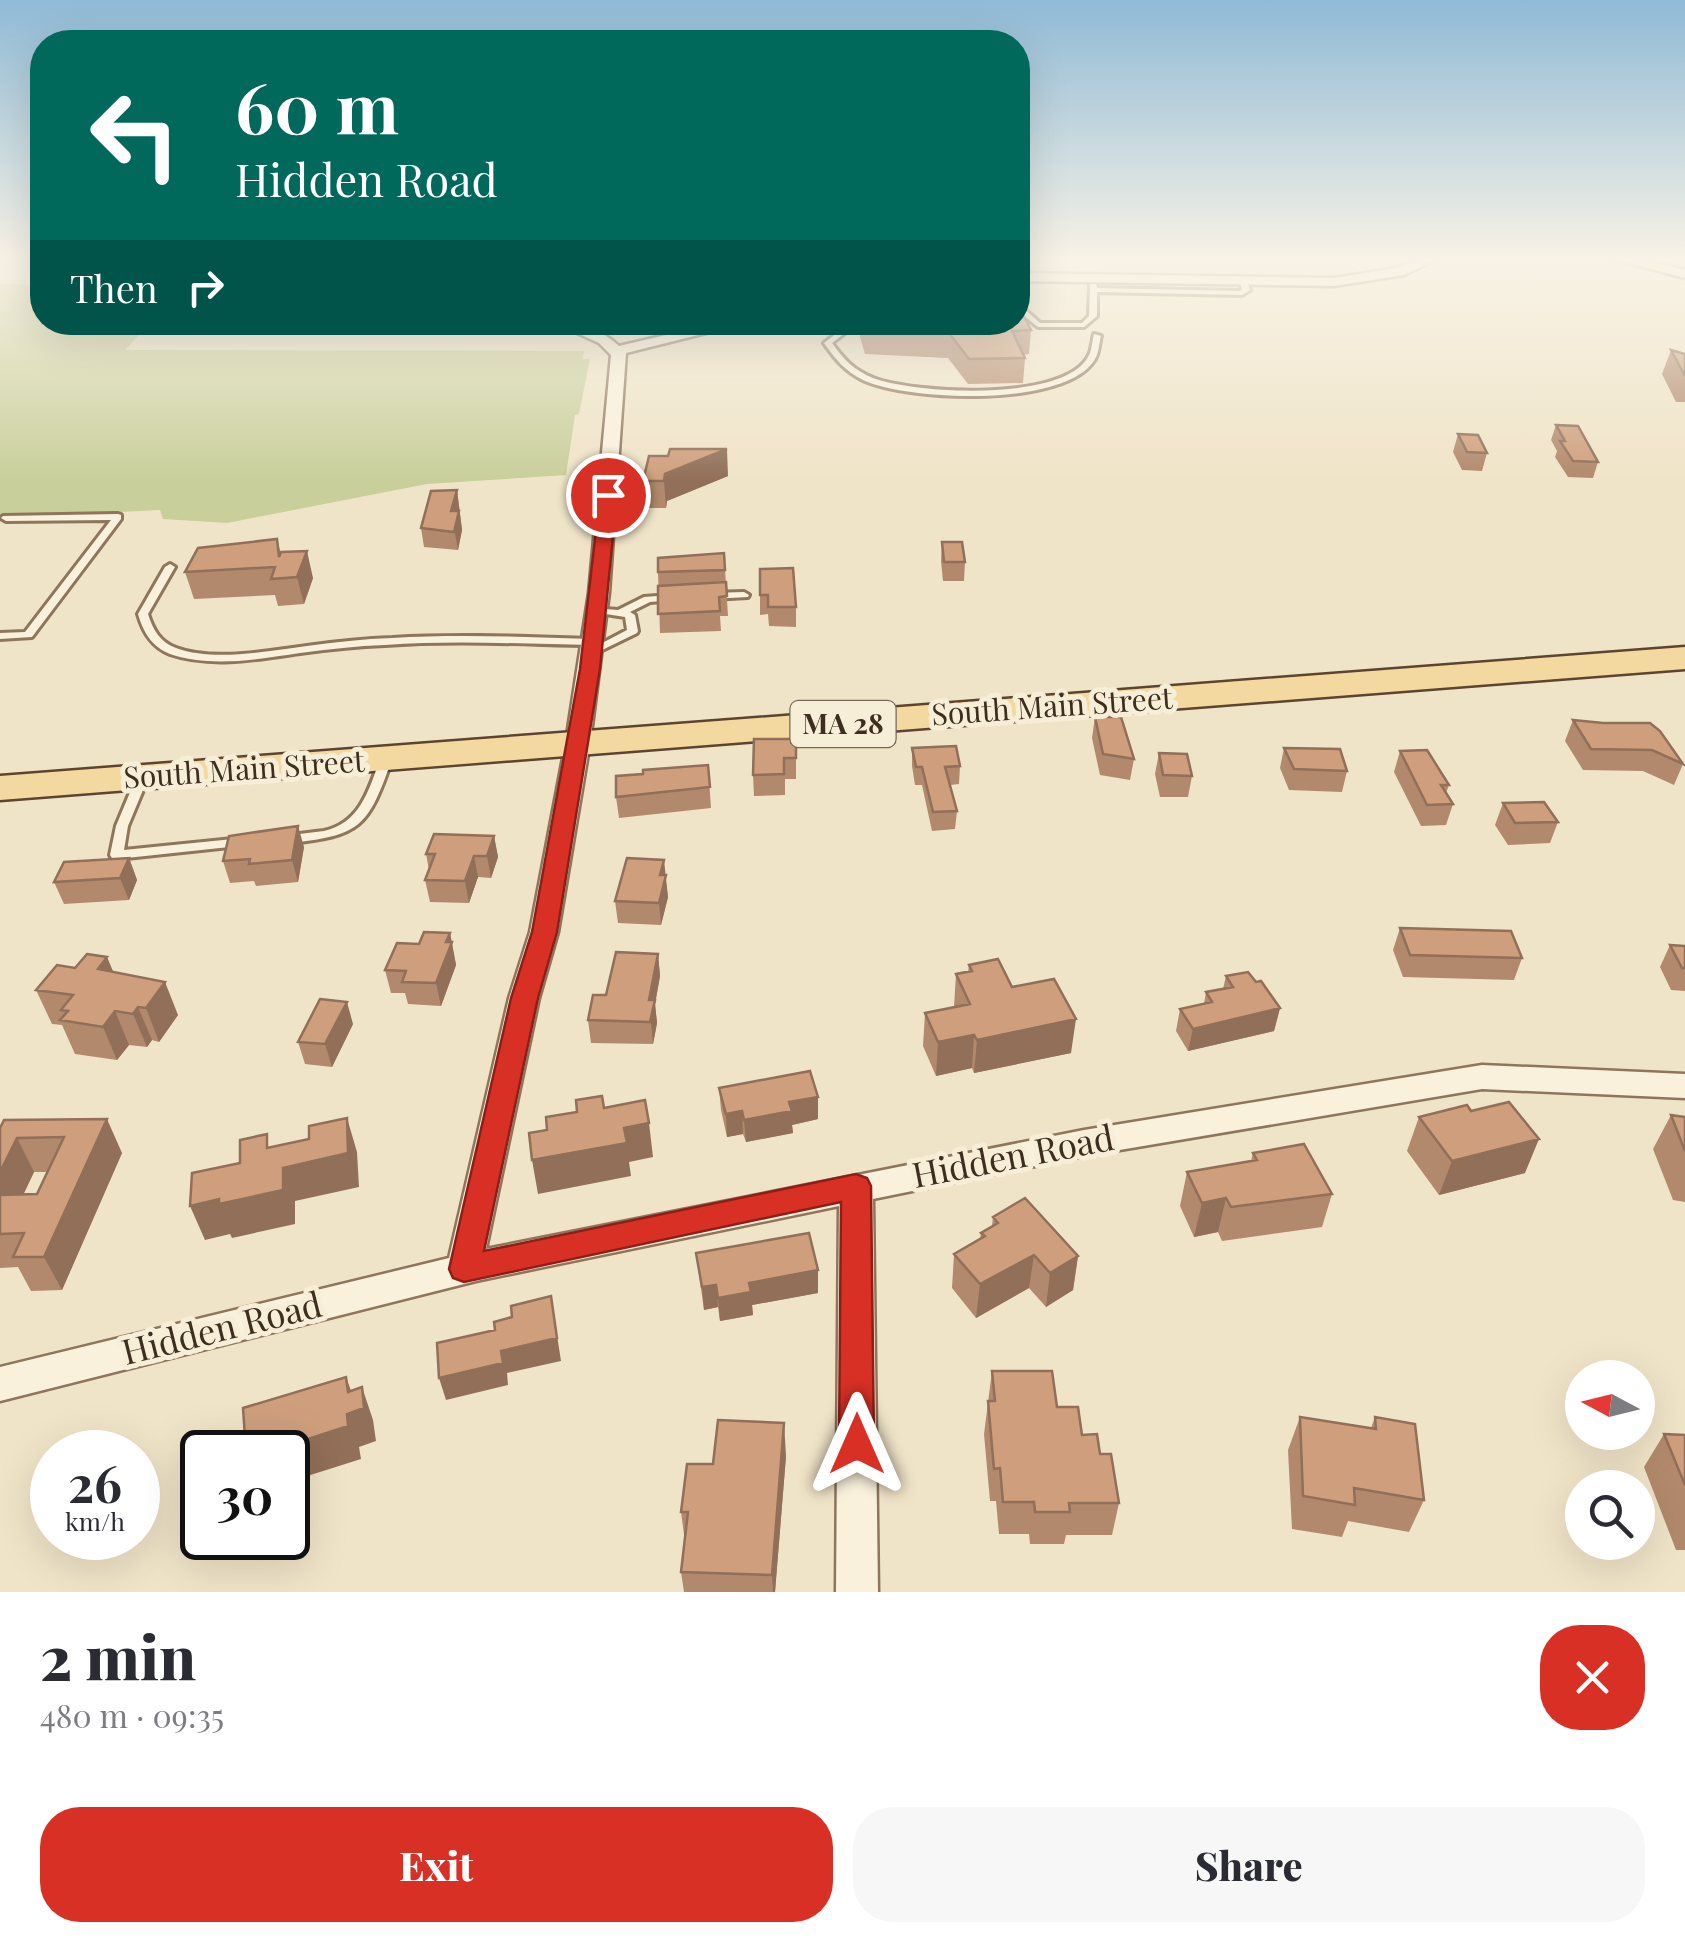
<!DOCTYPE html>
<html lang="en">
<head>
<meta charset="utf-8">
<style>
  body { margin:0; font-family:"Playfair Display",serif; background:#f7f7f7; color:#2b2b33; height:100vh; display:flex; flex-direction:column; font-size:38px; white-space:nowrap }
  * { box-sizing:border-box; margin:0 }
  p { font-size:32px; color:#7c7c81 }
  .icon { flex:none; width:55px; height:55px; fill:none; stroke:currentColor; stroke-width:2; stroke-linecap:round; stroke-linejoin:round }
  .map { position:relative; height:1592px; overflow:hidden }
  .panel { display:flex; flex-direction:column; background:#fff; flex:1 }
  .panel>* { flex:none }
  .guide { position:absolute; left:30px; top:30px; width:1000px; height:305px; border-radius:40px; box-shadow:0 10px 40px #0002; background:#00695c; color:#fff; overflow:hidden }
  .needle { width:65px; rotate:277deg }
  .fabs { position:absolute; left:1565px; top:1360px; display:grid; gap:20px }
  .fabs a { display:grid; place-items:center; width:90px; height:90px; border-radius:50%; background:#fff; box-shadow:0 10px 40px #0002; font-size:50px }
  .speed { position:absolute; left:30px; top:1430px; display:flex; gap:20px; font-size:50px; font-weight:700; text-align:center }
  .speed>* { display:grid; place-content:center; width:130px; height:130px; border-radius:50%; background:#fff; box-shadow:0 10px 40px #0002; line-height:1 }
  .speed small { font-size:25px; font-weight:400 }
  .speed .limit { border:5px solid #111; border-radius:15px; background:#fff; color:#111 }
  .pin { position:absolute; display:grid; place-items:center; width:85px; height:85px; color:#fff; margin:-42px; border:5px solid #fff; border-radius:50%; box-shadow:0 2px 10px #0007 }
  .me { position:absolute; width:110px; margin:-55px; rotate:0deg; stroke-linejoin:round; filter:drop-shadow(0 0 8px #0008) }
  .turn { display:flex; align-items:center; gap:35px; height:210px; padding:0 40px; font-size:45px }
  .turn .icon { width:130px; height:130px; stroke-width:2.5 }
  .turn b { display:block; font-size:70px; line-height:85px }
  .then { display:flex; align-items:center; height:95px; padding:0 40px; background:#0003; gap:20px; font-size:38px }
  .round { display:grid; place-items:center; flex:none; width:105px; height:105px; border-radius:40px; background:#f7f7f7 }
  .overview { display:flex; align-items:center; justify-content:space-between; height:170px; padding:0 40px }
  h1 { font-size:60px; font-weight:800; line-height:75px }
  .cta { display:flex; gap:20px; margin-top:auto; padding:20px 40px }
  .cta a { flex:1; height:115px; border-radius:40px; background:#d93025; color:#fff; font-size:40px; font-weight:800; line-height:115px; text-align:center }
  .cta a+a { background:#f7f7f7; color:#2b2b33 }
  .map>svg:first-child { display:block }
  .green { fill:#c9cf9b }
  .lines { fill:none; stroke-linecap:round; stroke-linejoin:round }
  .service-casing { stroke:#8d765c; stroke-width:6 }
  .minor-casing { stroke:#8d765c; stroke-width:5 }
  .primary-casing { stroke:#5b4430; stroke-width:5 }
  .service { fill:#faf1dc; fill-rule:evenodd }
  .minor { fill:#faf1dc; fill-rule:evenodd }
  .primary { fill:#f3d9a0; fill-rule:evenodd }
  .wall { fill:#b2896c; fill-rule:evenodd }
  .shaded-wall { fill:#916f58 }
  .building { fill:#cf9f7d; stroke:#916f58; stroke-width:2.5 }
  .route { fill:#d93025; stroke:#8d1f18; stroke-width:2.5 }
  .labels { text-anchor:middle; stroke-width:10; stroke-linejoin:round; paint-order:stroke }
  .shield { fill:#f7eed8; stroke:#756857; stroke-width:2.5 }
  .shield-label { font-size:28px; font-weight:bold; fill:#3d2e20 }
  .street-label { font-size:30px; fill:#3d2e20; stroke:#f7eed8 }
  .near-street-label { font-size:35px; fill:#3d2e20; stroke:#f7eed8 }
</style>
</head>
<body>
<div class="map">
<svg width="1685" height="1592" viewBox="0 0 1685 1592">
  <rect width="100%" height="100%" fill="#f0e4c8"/>
  <path class="green" d="M0 284 42 285V322L150 323 125 350 584 351 583 359H590L579 414 575 415 566 475 427 484 227 523 163 519 160 510 0 518Z"/>
  <g class="lines">
    <defs>
      <path id="service" d="M1243 279 1247 281 1250 290 1242 295 1097 292V316L1084 327H1038L1018 311V306H1021L1040 323H1082L1089 316 1090 284H1096L1097 288 1240 291 1242 289 1239 281Z
        M851 322H859L832 343C844 360 854 370 873 378 915 394 1063 402 1088 357 1092 351 1092 341 1094 334L1101 336C1099 343 1099 353 1095 359 1067 408 908 401 863 380 845 371 835 359 824 343Z
        M118 514 121 515V519L32 637 0 639V633L25 632 111 520 6 521 1 518 3 516Z
        M170 564 175 567 148 614C153 630 160 642 176 648 214 662 268 651 307 646 335 642 363 639 392 638 459 634 526 637 593 639L598 642 593 645C524 644 454 640 385 645 357 646 329 649 300 653 259 659 211 668 170 654 152 647 143 632 138 614L165 567Z
        M744 592 749 595 748 597 711 599 706 596 711 593Z
        M671 595 676 598 675 600 650 602 630 612 635 615 638 631 637 633 596 653 592 654 587 651 627 630 625 617 593 612V608L618 610 644 597Z
        M386 755 392 759C368 827 361 836 288 843L283 842 282 839 283 836C297 834 310 833 324 831 360 823 369 790 380 759Z
        M142 774 148 778 128 826 124 850 243 838 249 842 248 845 117 859 112 858 110 855 116 826 136 778Z"/>
      <path id="minor" d="M1420 258H1439L1404 275 1334 286 1018 281V273L1334 278 1396 268Z
        M1610 258H1634L1685 270V278Z
        M553 322C577 322 601 329 619 346L721 322H750L626 353 609 593 590 742 558 932 539 998 486 1249 1084 1130 1482 1065 1685 1074V1098L1482 1089 1084 1156 873 1199 878 1592H836L839 1206 476 1281 0 1401V1367L449 1258 509 998 530 932 566 742 589 593 611 355 599 343Z"/>
      <path id="primary" d="M1685 647V669L0 800V776Z"/>
    </defs>
    <use href="#service" class="service-casing"/>
    <use href="#minor" class="minor-casing"/>
    <use href="#primary" class="primary-casing"/>
    <use href="#service" class="service"/>
    <use href="#minor" class="minor"/>
    <use href="#primary" class="primary"/>
  </g>
  <path class="wall" d="M860 322H1018L1031 330 1029 354 1023 355 1025 358 1023 383 968 384 948 358 865 354 860 337Z
    M1671 350 1685 354V402H1676L1662 374Z
    M1556 425 1598 462 1593 478 1568 477 1555 457 1557 451 1551 440Z
    M1458 434 1487 453 1482 471 1462 470 1453 452Z
    M668 456 728 476 667 501 666 508H646L643 481Z
    M457 490 462 530 458 550 424 547 421 528Z
    M277 539 281 554 313 578 304 604 278 606 275 595 194 599 185 572Z
    M942 542 965 562 964 581H943L941 561Z
    M724 553 728 616H720L721 631 660 633 658 572Z
    M760 569 796 607V627L769 626 768 614 760 615Z
    M1095 717 1134 759 1130 780 1100 775 1092 738Z
    M1573 720 1603 723 1683 764 1674 785 1643 771 1583 770 1565 741Z
    M796 739V779H785V795L754 796 753 775Z
    M912 748 960 766 959 784 950 785 957 811 955 829 932 831 922 785H915L912 766Z
    M1284 748 1347 771 1342 792 1289 790 1280 768Z
    M1400 751 1449 785 1446 793 1453 804 1446 825 1421 826 1394 772Z
    M1159 753 1192 776 1188 797H1160L1155 774Z
    M708 765 711 808 619 818 616 797Z
    M1503 803 1558 822 1550 843 1508 845 1495 825Z
    M494 836 498 857 491 878 478 877 469 903 430 902 425 880 429 870 426 854Z
    M304 847 298 882 256 886 254 881 230 883 223 861Z
    M129 858 137 880 129 900 64 904 54 882Z
    M665 875 668 897 661 925 618 923 615 901Z
    M1400 928 1522 958 1514 980 1403 977 1393 950Z
    M450 933 456 965 441 1006 408 1004 405 993H391L385 970 419 944Z
    M1670 945 1685 946V991L1671 990 1660 967Z
    M658 954 660 976 655 1004 657 1023 653 1044 591 1043 588 1020 606 995Z
    M969 965 1012 987 1071 1053 974 1073 972 1068 936 1076 923 1046 925 1013 954 1007 956 974 968 972Z
    M113 972 178 1015 159 1042 152 1040 147 1047 129 1045 117 1060 75 1054 62 1025 52 1024 36 990Z
    M1226 976 1256 982 1280 1008 1274 1031 1188 1051 1176 1031 1180 1009 1204 1004 1206 992 1223 989Z
    M353 1024 332 1067 305 1064 298 1042Z
    M719 1088 818 1097V1119L792 1125 793 1133 746 1142 743 1134 727 1137 721 1110Z
    M1671 1115 1685 1117V1202L1673 1200 1653 1149Z
    M1419 1117 1525 1173 1439 1195 1407 1151Z
    M4 1120 122 1153 62 1290 31 1291 18 1267 0 1268V1128ZM34 1172H47L37 1194 23 1195Z
    M1253 1153 1332 1194 1322 1227 1222 1241 1218 1232 1194 1237 1180 1206 1187 1172 1251 1161Z
    M993 1217 1078 1256 1073 1290 1046 1307 1029 1288 976 1318 952 1288 954 1254 980 1239 981 1233 992 1226Z
    M696 1253 818 1293 752 1305 753 1315 720 1321 718 1307 704 1310Z
    M992 1371 1057 1407 1100 1454 1119 1503 1112 1535H1066L1064 1544H1030L1029 1534H999L996 1501H990L984 1434Z
    M1300 1417 1371 1428 1375 1417 1424 1500 1409 1532 1348 1521 1342 1537 1292 1529 1288 1450Z
    M1664 1434 1685 1435V1550H1676L1644 1467Z
    M786 1456 775 1592H684L681 1572 685 1542 681 1512 713 1464Z"/>
  <path class="shaded-wall" d="M727 449 728 476 667 501 666 508 664 481 665 474Z
    M457 490 462 530 458 550 451 511Z
    M307 551 313 578 304 604 297 577Z
    M298 826 304 847 298 882 292 860Z
    M494 836 498 857 491 878 487 856Z
    M474 856 478 877 469 903 465 881Z
    M129 858 137 880 129 900 120 878Z
    M664 860 668 897 661 925 659 903 660 875Z
    M450 933 456 965 441 1006 436 983Z
    M658 954 660 976 655 1004 657 1023 653 1044 649 1000Z
    M107 957 121 990 98 969Z
    M165 982 178 1015 159 1042 146 1008Z
    M347 1002 353 1024 332 1067 325 1044Z
    M138 1007 152 1040 147 1047 133 1014Z
    M1280 1008 1274 1031 1188 1051 1193 1029Z
    M115 1011 129 1045 117 1060 103 1027Z
    M1076 1019 1071 1053 974 1073 977 1040Z
    M974 1035 972 1068 936 1076 938 1042Z
    M818 1097V1119L792 1125 793 1133 746 1142 744 1120 789 1102Z
    M742 1111 743 1134 727 1137 726 1114Z
    M347 1118 357 1152 359 1187 295 1201V1224L232 1238 230 1234 205 1240 190 1206 283 1168Z
    M107 1119 122 1153 62 1290 44 1257Z
    M649 1123 653 1157 629 1162 631 1176 538 1194 532 1160 624 1128Z
    M17 1138 34 1172 7 1229 0 1216V1172Z
    M1539 1139 1525 1173 1439 1195 1452 1161Z
    M1226 1198 1218 1232 1194 1237 1202 1203Z
    M1034 1255 1029 1288 976 1318 980 1284Z
    M1078 1256 1073 1290 1046 1307 1050 1273Z
    M818 1270V1293L752 1305 753 1315 720 1321 718 1298 749 1283Z
    M716 1285 718 1307 704 1310 702 1287Z
    M551 1296 561 1361 507 1373 508 1385 446 1400 439 1378 501 1351Z
    M346 1377 358 1410 362 1387 373 1420 376 1441 359 1447 361 1459 301 1478 305 1524 288 1530 287 1446 347 1414 348 1392Z
    M784 1423 786 1456 775 1592H773L772 1575Z"/>
  <path class="building" d="M1018 313H1022L1031 330 1012 331 1025 358 969 359 949 333 865 330 863 322H1018Z
    M1671 350 1685 354V376Z
    M1556 425 1578 426 1598 462 1573 461 1560 441H1565Z
    M1458 434 1478 435 1487 453 1467 452Z
    M670 449H727L665 474 664 481H643L649 456H668Z
    M457 490 451 511H459L454 532 421 528 431 491Z
    M277 539 279 557 281 552 307 551 297 577 271 579 275 567 185 572 198 548Z
    M942 542H962L965 562H944Z
    M724 553 725 570 658 572V558Z
    M793 568 796 607H768V595H760V569Z
    M726 582 727 596 719 597 720 611 658 614V586Z
    M1095 717H1121L1134 759 1103 754Z
    M1573 720 1603 723H1650L1660 731 1683 764 1652 750 1591 749Z
    M754 739H796V758H784V774L753 775Z
    M956 746 960 766 945 767 957 811 933 812 922 767H916L912 748Z
    M1284 748 1340 749 1347 771 1294 769Z
    M1427 750 1449 785H1441L1453 804 1427 805 1400 751Z
    M1159 753 1187 754 1192 776 1163 775Z
    M708 765 710 787 616 797V776L643 774V770Z
    M1544 802 1558 822 1515 823 1503 803Z
    M298 826 292 860 249 864 250 859 223 861 229 836Z
    M434 834 494 836 487 856H474L465 881 425 880 435 854H426Z
    M129 858 120 878 54 882 64 862Z
    M627 858 664 860 660 875H666L659 903 615 901Z
    M1400 928 1511 931 1522 958 1410 955Z
    M424 932 450 933 446 942H452L436 983 402 982 406 971 385 970 397 943 419 944Z
    M1670 945 1685 946V968H1682Z
    M616 952 658 954 649 1000H655L650 1022 588 1020 593 995H606Z
    M87 954 107 957 98 969 165 982 146 1008 138 1007 133 1014 115 1011 103 1027 60 1020 68 1011 61 1010 73 995 36 990 57 965 75 968Z
    M998 959 1012 987 1054 979 1076 1019 977 1040 974 1035 938 1042 925 1013 970 1004 956 974 972 971 969 965Z
    M1248 972 1256 982 1261 981 1280 1008 1193 1029 1180 1009 1212 1002 1206 992 1233 987 1226 976Z
    M320 999 347 1002 325 1044 298 1042Z
    M810 1071 818 1097 789 1102 792 1111 744 1120 742 1111 726 1114 719 1088Z
    M602 1096 604 1108 645 1100 649 1123 624 1128 627 1143 532 1160 529 1133 547 1130 546 1117 577 1112 576 1100Z
    M1509 1102 1539 1139 1452 1161 1419 1117 1467 1105 1471 1111Z
    M1671 1115 1685 1117V1151Z
    M347 1118 348 1153 283 1168V1190L219 1204V1199L190 1206 192 1173 240 1163V1140L267 1134V1148L309 1139V1126Z
    M107 1119 44 1257H13L24 1233 0 1234V1195L37 1194 64 1137 17 1138 0 1172V1128L4 1120Z
    M1304 1144 1332 1194 1231 1207 1226 1198 1202 1203 1187 1172 1257 1160 1253 1153Z
    M1025 1198 1078 1256 1050 1273 1034 1255 980 1284 954 1254 985 1236 981 1233 998 1223 993 1217Z
    M809 1233 818 1270 749 1283 751 1292 718 1298 716 1285 702 1287 696 1253Z
    M551 1296 557 1338 501 1351 503 1363 439 1378 437 1343 495 1330 494 1322 512 1317 511 1306Z
    M992 1371H1052L1057 1407H1078L1082 1435 1097 1434 1100 1454H1111L1119 1503H1069L1070 1512H1035L1034 1502H1003L1000 1468 994 1469 988 1401H995Z
    M346 1377 348 1392 362 1387 364 1408 347 1414 348 1426 287 1446 291 1492 288 1493V1452H246L243 1408Z
    M1300 1417 1376 1429 1375 1417 1415 1424 1424 1500 1354 1488 1355 1505 1303 1496Z
    M718 1420 784 1423 772 1575 681 1572 688 1512H681L687 1464H713Z
    M1664 1434 1685 1435V1485Z"/>
  <linearGradient id="sky" x2="0" y2="1"><stop stop-color="#8fbad6"/><stop offset="0.54" stop-color="#f8f3e6"/><stop offset="1" stop-color="#f8f3e6" stop-opacity="0"/></linearGradient>
  <rect width="1685" height="481" fill="url(#sky)"/>
  <path class="route" d="M608 490 617 495 600 669 557 932 538 998 484 1251 856 1174 867 1178 871 1186 874 1444 869 1456 857 1461 844 1456 839 1444 841 1202 464 1282 453 1278 449 1269 511 998 532 932 580 669 600 495Z"/>
  <g class="labels">
    <rect class="shield" x="790.5" y="701" width="105" height="46" rx="8"/>
    <g class="shield-label">
      <text x="843" y="734">MA 28</text>
    </g>
    <g class="street-label">
      <text transform="translate(1052 707) rotate(-4)" y="10">South Main Street</text>
      <text transform="translate(244 770) rotate(-4)" y="10">South Main Street</text>
    </g>
    <g class="near-street-label">
      <text transform="translate(1013 1157) rotate(-11)" y="12">Hidden Road</text>
      <text transform="translate(222 1329) rotate(-14)" y="12">Hidden Road</text>
    </g>
  </g>
</svg>
<div class="fabs">
<a><svg class="needle" viewBox="-14 -14 28 28"><path d="M0-13l5 13h-10z" fill="#e53935"/><path d="M0 13l5-13h-10z" fill="#7c7c81"/></svg></a>
<a><svg class="icon" aria-label="search" viewBox="0 0 24 24"><circle cx="10" cy="10" r="6"/><path d="M15 15l6 6"/></svg></a>
</div>
<div class="speed"><div>26<small>km/h</small></div><div class="limit">30</div></div>
<div class="pin" style="left:608px;top:495px;background:#d93025"><svg class="icon" aria-label="arrive" viewBox="0 0 24 24"><path d="M6 21V4h12l-3 4 3 4H6"/></svg></div>
<svg class="me" style="left:857px;top:1444px" viewBox="-20 -20 40 40"><path d="M0-17L14 15 0 8-14 15z" fill="#d93025" stroke="#fff" stroke-width="4"/></svg>
<div class="guide">
<div class="turn"><svg class="icon" aria-label="left" viewBox="0 0 24 24"><path d="M17 20v-9H6M10 6l-5 5 5 5"/></svg><div><b>60 m</b>Hidden Road</div></div>
<div class="then">Then<svg class="icon" aria-label="right" viewBox="0 0 24 24"><path d="M7 20v-9h11M14 6l5 5-5 5"/></svg></div>
</div>
</div>
<section class="panel">
<div class="overview"><div><h1>2 min</h1><p>480 m · 09:35</p></div><a class="round" style="background:#d93025;color:#fff"><svg class="icon" aria-label="close" viewBox="0 0 24 24"><path d="M6 6l12 12M18 6L6 18"/></svg></a></div>
<div class="cta"><a>Exit</a><a>Share</a></div>
</section>
</body>
</html>
